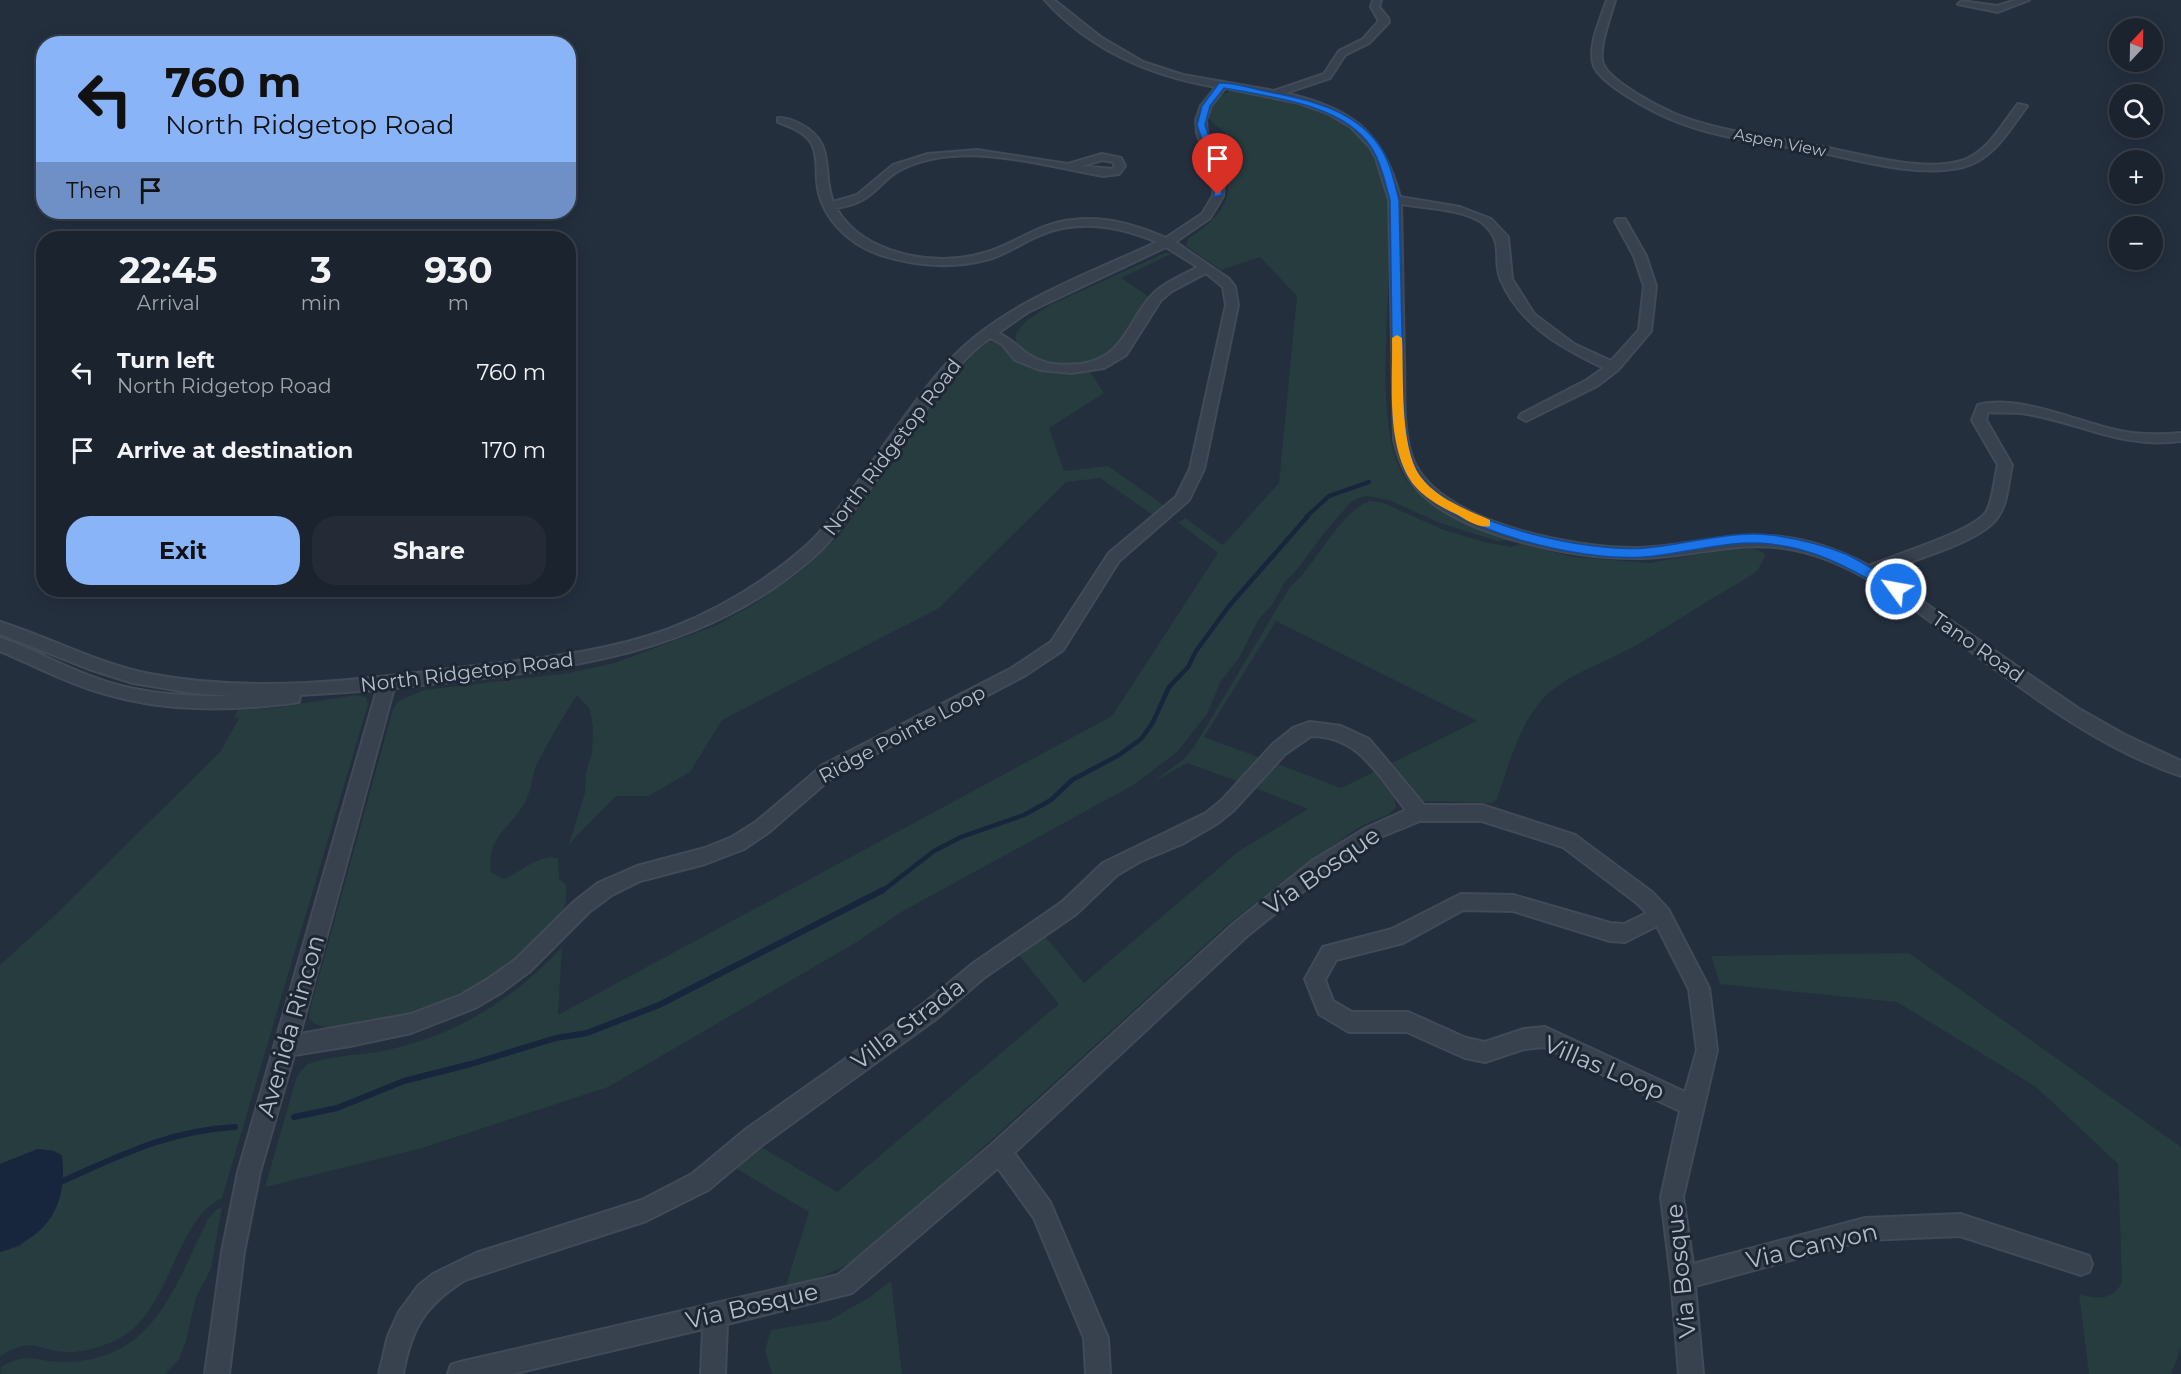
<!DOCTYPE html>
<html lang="en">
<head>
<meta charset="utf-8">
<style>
  body { margin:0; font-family:Montserrat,sans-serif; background:#242b36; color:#f1f3f6; height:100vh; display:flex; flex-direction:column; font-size:22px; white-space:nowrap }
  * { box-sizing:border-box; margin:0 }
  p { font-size:20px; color:#a0a4aa }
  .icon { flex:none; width:33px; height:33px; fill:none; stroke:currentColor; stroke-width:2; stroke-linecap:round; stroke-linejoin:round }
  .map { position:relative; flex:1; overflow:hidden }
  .drawer { position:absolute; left:36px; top:231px; width:540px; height:366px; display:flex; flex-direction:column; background:#1b232e; border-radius:24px; box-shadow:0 3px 15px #0003,0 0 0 2px #39404a }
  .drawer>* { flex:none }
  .hud { position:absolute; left:36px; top:36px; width:540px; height:183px; border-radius:24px; box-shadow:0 3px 15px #0003,0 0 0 2px #39404a; background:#8ab4f8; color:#111; overflow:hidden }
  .needle { width:39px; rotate:22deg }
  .fabs { position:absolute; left:2109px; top:18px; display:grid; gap:12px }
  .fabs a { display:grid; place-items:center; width:54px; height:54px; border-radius:50%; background:#1b232e; box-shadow:0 3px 15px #0003,0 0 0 2px #39404a; font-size:30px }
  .pin { position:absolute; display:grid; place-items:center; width:51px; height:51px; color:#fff; margin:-62px -26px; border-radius:50% 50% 50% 0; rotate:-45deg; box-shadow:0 0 6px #0007 }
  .pin .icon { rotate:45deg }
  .me { position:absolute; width:66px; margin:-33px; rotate:302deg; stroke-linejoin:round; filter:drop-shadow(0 0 4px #0008) }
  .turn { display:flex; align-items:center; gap:21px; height:126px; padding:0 30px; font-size:27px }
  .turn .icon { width:78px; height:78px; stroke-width:2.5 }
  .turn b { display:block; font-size:42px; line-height:51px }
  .then { display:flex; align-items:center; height:57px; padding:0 30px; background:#0003; gap:12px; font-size:22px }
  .eta { display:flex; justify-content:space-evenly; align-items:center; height:102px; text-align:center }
  .eta b { font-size:36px; font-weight:700; line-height:42px }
  .cta { display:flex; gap:12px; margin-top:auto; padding:12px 30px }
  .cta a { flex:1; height:69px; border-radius:24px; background:#8ab4f8; color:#111; font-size:24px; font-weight:700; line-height:69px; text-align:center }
  .cta a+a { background:#242b36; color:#f1f3f6 }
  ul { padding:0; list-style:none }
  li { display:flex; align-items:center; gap:18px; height:78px; padding:0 30px }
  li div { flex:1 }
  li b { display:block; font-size:22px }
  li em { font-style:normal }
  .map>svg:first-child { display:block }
  .green { fill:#263c3f }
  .water { fill:#17263c }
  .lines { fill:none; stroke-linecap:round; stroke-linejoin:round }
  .stream-far2 { stroke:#17263c; stroke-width:4 }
  .stream-far1 { stroke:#17263c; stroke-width:4.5 }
  .stream { stroke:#17263c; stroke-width:6 }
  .minor-casing { stroke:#414a57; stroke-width:4 }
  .minor { fill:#38414e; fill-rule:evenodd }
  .route { fill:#1a73e8; stroke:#114b97; stroke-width:1.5 }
  .slow { fill:#f59e0b }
  .labels { text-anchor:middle; stroke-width:6; stroke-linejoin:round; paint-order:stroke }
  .far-street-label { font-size:16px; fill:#b4bcc9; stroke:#1d2633 }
  .street-label { font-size:20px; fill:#b4bcc9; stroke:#1d2633 }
  .near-street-label { font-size:24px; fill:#b4bcc9; stroke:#1d2633 }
</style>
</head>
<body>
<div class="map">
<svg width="2181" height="1374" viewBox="0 0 2181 1374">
  <rect width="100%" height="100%" fill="#242f3e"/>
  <path class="green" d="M1235 91C1272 98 1311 103 1343 124 1358 133 1372 147 1378 164 1390 195 1389 230 1389 263 1388 312 1383 363 1387 412 1390 441 1394 470 1416 491 1442 516 1479 528 1512 540L1497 541 1440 523 1389 500 1367 496 1358 498 1351 502 1325 532 1298 568 1284 583 1272 605 1258 620 1239 658 1221 681 1207 714 1196 728 1178 751 1135 784 903 911 855 943 608 1087 422 1148 265 1187 297 1076 306 1065C333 1054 364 1056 392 1049 458 1034 516 997 562 947L558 1015 1112 716 1218 553 1179 523 1185 518 1223 545 1279 483 1297 296 1260 257 1221 270 1186 246 1188 239C1206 227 1231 208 1228 184 1227 176 1223 169 1224 161 1226 150 1232 144 1225 133 1220 127 1212 124 1208 117 1212 105 1222 90 1235 91Z
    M1165 253H1173L1121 278 1152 299C1141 315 1131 336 1117 349 1097 369 1010 374 1016 333L1026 321 1050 305Z
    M988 342C1006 342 1010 356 1024 364 1043 375 1069 375 1090 372L1104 393 1049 428 1064 471 1108 466 1165 506 1154 516 1100 478 1066 482 939 608 722 720 690 772 648 796H616L569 844 585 793 586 772 592 754 593 727 590 709 577 695C562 719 547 743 535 768 532 777 532 787 528 795 517 826 486 832 491 872L504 879C521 872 540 853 558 858L559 879 566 885C566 892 567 902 564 908 559 919 545 930 536 939 487 989 426 1014 357 1023 341 1026 322 1032 309 1019L310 1009 393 709 399 701 424 690 569 673 614 663 715 626 753 605 801 571 839 536 949 380 977 351Z
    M1370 501 1383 503 1444 530 1484 542 1511 547 1520 544 1574 557 1649 563 1724 550 1754 549 1764 553 1765 557 1757 571 1744 580C1708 600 1674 623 1638 644 1605 664 1561 674 1537 706 1517 732 1508 768 1497 799L1491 803 1421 801 1388 765 1477 721 1276 621 1204 737 1261 758 1240 782 1187 763 1153 782 1184 759 1194 747 1290 587C1295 582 1301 577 1306 570 1322 551 1346 508 1370 501Z
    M356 695 366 697 368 704 222 1198C180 1217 171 1295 134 1328 118 1342 91 1352 70 1352 37 1352 35 1335 0 1356V1252L21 1246 60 1194 63 1170 54 1151 38 1149 0 1164V965L53 917 221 751 239 718 234 717 239 709 273 708Z
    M1275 763 1341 788 1374 772 1394 798 1396 807 1389 814 1361 826 1307 863 1226 926 877 1244C846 1268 824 1278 786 1285L809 1212 732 1166 758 1145 837 1192 1059 1004 1018 954 1044 935 1084 983 1239 851 1308 809 1252 787Z
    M1909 953 2181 1147V1348L2171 1374H2089L2079 1294C2096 1299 2113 1301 2122 1282L2118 1164 2035 1086 1897 1002 1720 984 1711 956Z
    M222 1207 211 1269 196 1297 186 1341 179 1359 165 1374H0L1 1367C29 1350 38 1363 67 1362 155 1359 174 1287 208 1219L216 1210Z
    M891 1281 902 1374H772L765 1350 771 1330 830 1320 870 1297Z"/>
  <path class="water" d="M38 1149 54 1151 62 1155C68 1205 48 1237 0 1252V1164Z"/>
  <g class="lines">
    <path class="stream-far2" d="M1306 517 1329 496 1369 482"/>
    <path class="stream-far1" d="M881 892 934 851 961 837 1024 815 1051 800 1072 780 1119 755 1141 739 1152 724 1169 687 1188 667 1196 651 1229 606 1308 516"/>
    <path class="stream" d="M294 1117 337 1108 404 1081 471 1064 556 1038 587 1033 659 1005 883 890
      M58 1183C120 1156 166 1131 235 1127"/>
    <defs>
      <path id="minor" d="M1045 0H1054L1102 38 1143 62 1183 75 1274 91 1324 74 1339 51 1363 39 1379 21 1371 7 1373 0H1381L1379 7 1388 18 1389 22 1369 43 1345 55 1330 78 1285 93C1351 109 1382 130 1400 197L1460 207 1491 219 1508 237 1512 279 1534 314 1574 344 1611 361 1639 330 1644 286 1634 256 1615 221 1617 219H1625L1646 256 1656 286 1651 331 1618 370 1597 386 1526 421 1519 417 1521 414 1587 380 1604 368C1562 348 1520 325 1501 280 1492 260 1505 244 1485 225 1467 209 1424 208 1401 204 1402 256 1403 307 1404 359 1405 390 1402 424 1411 454 1432 523 1576 549 1639 548 1683 547 1725 533 1770 536 1805 538 1839 550 1869 566 1893 555 1976 531 1987 511 1994 497 1994 479 1998 465L1972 420 1978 405C2020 394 2079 423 2120 431 2141 435 2160 435 2181 433V441C2118 449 2079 421 2021 413 2010 412 1999 413 1988 412L1986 420 2012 465C2008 481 2008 504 1997 518 1979 543 1910 560 1881 573L2079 709 2125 735 2181 761V776C2095 747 2021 688 1949 635 1903 601 1853 562 1795 550 1742 538 1691 558 1637 558 1577 559 1473 538 1426 498 1408 483 1399 462 1394 440L1389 200 1376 158 1370 147 1351 127 1327 113 1299 103 1225 88 1211 106 1206 120 1207 133 1224 179 1223 196 1210 218 1175 242 1229 279 1235 287 1238 305 1204 469 1189 500 1119 561 1063 650 1024 676 835 775 769 832 744 849 705 864 640 881 612 895 589 912 529 972 502 992 475 1008 411 1033 350 1046 294 1055 260 1172 244 1252 229 1374H205L222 1252 238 1172 377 690 300 695 299 702 293 703C229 711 164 712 102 693 66 683 34 665 0 651V638C32 648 61 666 93 677 137 694 187 697 233 696L193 693 133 683 89 669 0 634V622C51 638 98 664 150 674 255 694 363 680 467 667 535 659 604 653 669 629 718 610 765 582 805 547 823 531 837 511 851 492 881 451 909 407 942 369 996 305 1083 277 1157 242 1119 226 1077 218 1038 236 1021 243 1007 254 989 259 953 269 916 266 881 255 848 244 819 216 817 180 816 168 818 156 812 144 805 132 791 127 778 122V118C786 117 794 121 800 124 837 143 821 171 833 202L857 195 893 165 928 154 977 150 1068 164 1102 154 1121 158 1125 166 1119 174 1103 176C1041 165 967 141 906 167 876 180 878 202 836 208 863 255 935 268 984 253 1016 244 1038 223 1073 220 1106 216 1136 225 1166 238L1202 214 1213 196 1214 179 1197 133 1196 120 1201 106 1216 87C1151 76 1090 50 1045 0ZM1102 160 1113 162 1115 166 1112 169 1082 166ZM1166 247 1198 267C1183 275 1163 283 1151 296 1126 325 1124 357 1081 364 1069 365 1055 366 1044 362 1021 354 1018 342 998 333L1028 312ZM1206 273 1223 287 1226 305 1190 469 1176 497 1109 553 1051 642 1012 668 823 765 756 822 732 837 705 848 637 866 598 883 576 900 515 960 488 979 461 995 411 1014 300 1034 394 688C526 673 661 665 775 587 795 573 818 556 833 537 865 498 894 454 924 412 943 386 962 357 990 338L1002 344 1015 360 1040 370 1071 373 1104 368 1126 355 1161 300 1172 291Z
        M1607 0H1615C1611 16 1596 52 1604 66 1613 83 1657 106 1675 114 1720 132 1770 137 1817 146 1859 153 1921 173 1961 161 1988 153 2002 124 2018 104L2027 106C2009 130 1994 159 1963 167 1918 178 1858 160 1814 151 1765 143 1713 138 1668 118 1650 110 1601 84 1594 66 1587 46 1601 19 1607 0Z
        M2016 0H2029L1998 12 1958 4 1962 1 1997 6Z
        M1310 722 1341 726 1369 739 1424 805H1482L1575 835 1652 892 1668 909 1709 988 1717 1050 1683 1197 1693 1264 1865 1218 1960 1214 2089 1256 2092 1264 2089 1272 2081 1275 1960 1236 1865 1240 1695 1286 1703 1374H1679L1671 1278 1661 1197 1680 1111 1544 1047 1524 1049 1485 1062 1465 1058 1407 1032H1349L1319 1014 1305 979 1323 947 1392 929 1461 894 1513 895 1610 923 1624 924 1647 913 1638 904 1563 847 1482 821H1420L1378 838 1326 873 1247 936 1014 1153 1050 1202 1108 1338 1110 1374H1086L1084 1338 1034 1218 998 1168 852 1293 727 1324 725 1374H701L703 1329 512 1374H448L451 1365 460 1362 838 1275 992 1144 1233 924 1312 861 1366 828 1406 810C1378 776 1360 736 1311 736L1285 754 1234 810 1218 823 1182 844 1141 861 1117 875 1076 914 985 977 936 1019 761 1146 708 1190 646 1221 465 1280C425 1305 411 1328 403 1374H379L388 1336 399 1312 419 1285 433 1274 476 1253 642 1200 692 1174 745 1130 922 1005 971 965 1062 902 1103 863 1206 813 1222 800 1273 744 1293 728ZM1463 910 1513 911 1610 941 1625 942 1657 926 1689 989 1697 1050 1685 1092 1545 1027 1524 1029 1485 1042 1466 1038 1408 1012H1352L1333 1001 1325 980 1336 960 1403 943Z"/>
    </defs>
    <use href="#minor" class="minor-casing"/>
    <use href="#minor" class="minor"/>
  </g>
  <path class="route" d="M1219 83C1234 82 1253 89 1269 92 1307 99 1354 110 1378 144 1390 160 1394 181 1399 200L1404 416C1407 435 1409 461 1421 477 1456 524 1588 553 1645 548 1686 545 1729 530 1771 535 1795 538 1823 545 1846 554 1865 563 1883 576 1901 586L1903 589 1901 592H1892C1850 569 1820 550 1770 544 1728 539 1686 554 1644 557 1581 562 1452 531 1411 481 1399 466 1395 434 1393 416L1390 200C1385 182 1381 163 1371 147 1343 104 1270 97 1224 88L1210 106 1205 125 1222 174V195L1214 197V174L1197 125 1202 106Z"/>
  <path class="slow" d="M1397 335 1402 338C1404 374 1399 446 1420 476 1436 498 1465 509 1490 520V526C1479 529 1465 519 1456 514 1440 507 1418 494 1409 478 1386 438 1393 382 1392 338Z"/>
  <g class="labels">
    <g class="far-street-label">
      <text transform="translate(1780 142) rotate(11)" y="6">Aspen View</text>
    </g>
    <g class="street-label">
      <text transform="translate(892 447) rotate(-53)" y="7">North Ridgetop Road</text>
      <text transform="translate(1978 647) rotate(35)" y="7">Tano Road</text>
      <text transform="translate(467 672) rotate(-7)" y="7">North Ridgetop Road</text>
      <text transform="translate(902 734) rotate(-28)" y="7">Ridge Pointe Loop</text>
    </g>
    <g class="near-street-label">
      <text transform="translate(1322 871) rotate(-35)" y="8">Via Bosque</text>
      <text transform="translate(908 1024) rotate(-37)" y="8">Villa Strada</text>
      <text transform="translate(291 1026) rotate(-74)" y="8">Avenida Rincon</text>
      <text transform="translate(1604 1068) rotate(23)" y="8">Villas Loop</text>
      <text transform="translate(1812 1246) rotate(-13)" y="8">Via Canyon</text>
      <text transform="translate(1681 1271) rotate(-96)" y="8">Via Bosque</text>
      <text transform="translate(752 1306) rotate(-13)" y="8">Via Bosque</text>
    </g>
  </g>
</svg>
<div class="fabs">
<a><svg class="needle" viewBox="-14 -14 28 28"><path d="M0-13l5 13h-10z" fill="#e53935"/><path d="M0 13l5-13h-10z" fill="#a0a4aa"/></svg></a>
<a><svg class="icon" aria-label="search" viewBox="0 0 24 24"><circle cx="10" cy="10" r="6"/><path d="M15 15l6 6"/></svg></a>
<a>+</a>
<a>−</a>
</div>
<div class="pin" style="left:1218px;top:195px;background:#d93025"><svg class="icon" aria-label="arrive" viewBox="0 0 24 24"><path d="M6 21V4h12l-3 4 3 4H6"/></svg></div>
<svg class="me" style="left:1896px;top:589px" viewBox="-20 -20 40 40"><circle r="17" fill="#1a73e8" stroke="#fff" stroke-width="3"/><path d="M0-11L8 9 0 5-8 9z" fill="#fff"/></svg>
<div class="hud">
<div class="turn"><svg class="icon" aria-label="left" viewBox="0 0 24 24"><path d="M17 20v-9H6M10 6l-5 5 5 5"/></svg><div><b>760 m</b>North Ridgetop Road</div></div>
<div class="then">Then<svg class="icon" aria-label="arrive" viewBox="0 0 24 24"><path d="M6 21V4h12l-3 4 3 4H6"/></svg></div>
</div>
<section class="drawer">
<div class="eta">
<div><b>22:45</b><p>Arrival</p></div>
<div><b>3</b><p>min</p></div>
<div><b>930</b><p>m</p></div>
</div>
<ul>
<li><svg class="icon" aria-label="left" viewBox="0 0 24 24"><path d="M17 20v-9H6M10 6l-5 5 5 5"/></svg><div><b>Turn left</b><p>North Ridgetop Road</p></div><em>760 m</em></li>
<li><svg class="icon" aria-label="arrive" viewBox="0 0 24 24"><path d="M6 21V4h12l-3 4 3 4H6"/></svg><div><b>Arrive at destination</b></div><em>170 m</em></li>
</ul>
<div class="cta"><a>Exit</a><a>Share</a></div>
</section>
</div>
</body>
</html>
